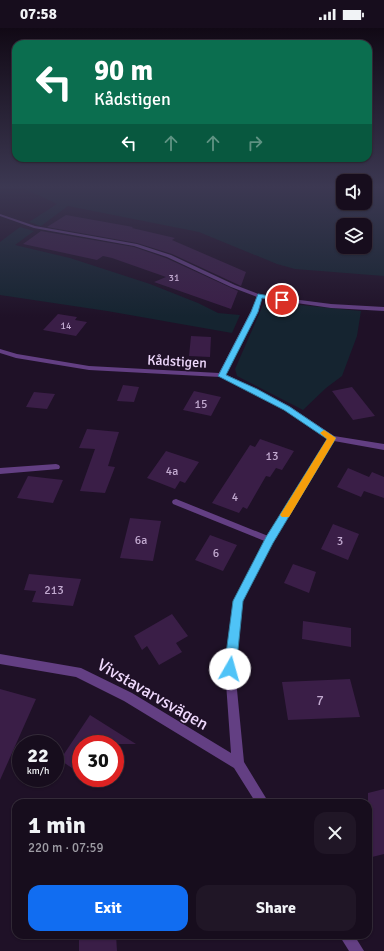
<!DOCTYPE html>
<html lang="en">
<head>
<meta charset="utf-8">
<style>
  body { margin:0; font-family:Signika,sans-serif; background:#201626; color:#f1f3f6; height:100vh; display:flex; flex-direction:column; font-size:15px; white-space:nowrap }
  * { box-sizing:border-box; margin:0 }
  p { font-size:13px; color:#9e9ca4 }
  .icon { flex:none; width:22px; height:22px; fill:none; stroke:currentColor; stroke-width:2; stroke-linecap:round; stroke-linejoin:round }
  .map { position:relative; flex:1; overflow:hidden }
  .side { position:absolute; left:12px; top:771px; width:360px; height:140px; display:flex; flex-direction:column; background:#170d1d; border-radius:12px; box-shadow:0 1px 3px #0004,0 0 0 1px #362d3b }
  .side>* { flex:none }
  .top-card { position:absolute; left:12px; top:12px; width:360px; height:122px; border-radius:12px; box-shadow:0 1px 3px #0004,0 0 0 1px #362d3b; background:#0b6e4f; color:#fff; overflow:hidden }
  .controls { position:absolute; left:336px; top:146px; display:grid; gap:8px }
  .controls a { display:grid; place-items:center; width:36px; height:36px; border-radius:8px; background:#170d1d; box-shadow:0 1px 3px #0004,0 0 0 1px #362d3b; font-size:20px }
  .speed { position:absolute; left:12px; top:707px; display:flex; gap:8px; font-size:20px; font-weight:700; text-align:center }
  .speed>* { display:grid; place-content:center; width:52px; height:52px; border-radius:50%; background:#170d1d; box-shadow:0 1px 3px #0004,0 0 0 1px #362d3b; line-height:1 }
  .speed small { font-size:10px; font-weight:400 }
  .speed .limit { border:6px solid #d22; background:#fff; color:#111 }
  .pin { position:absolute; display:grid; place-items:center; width:34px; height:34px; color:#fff; margin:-17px; border:2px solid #fff; border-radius:50%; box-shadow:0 1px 4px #0007 }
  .me { position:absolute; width:44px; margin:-22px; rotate:7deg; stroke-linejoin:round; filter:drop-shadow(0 0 3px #0008) }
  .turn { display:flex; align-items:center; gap:14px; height:84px; padding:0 16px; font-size:18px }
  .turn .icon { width:52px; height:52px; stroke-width:2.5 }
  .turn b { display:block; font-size:28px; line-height:34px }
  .lanes { display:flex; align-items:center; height:38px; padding:0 16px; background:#0003; justify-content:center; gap:20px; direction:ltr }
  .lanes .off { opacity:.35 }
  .round { display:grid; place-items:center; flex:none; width:42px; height:42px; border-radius:12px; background:#201626 }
  .summary { display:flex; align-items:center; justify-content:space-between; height:68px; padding:0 16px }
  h1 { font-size:24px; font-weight:700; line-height:30px }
  .action { display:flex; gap:8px; margin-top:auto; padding:8px 16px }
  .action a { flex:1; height:46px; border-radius:12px; background:#116df1; color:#fff; font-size:16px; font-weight:700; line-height:46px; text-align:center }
  .action a+a { background:#201626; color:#f1f3f6 }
  .status { display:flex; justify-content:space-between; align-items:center; height:28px; padding:0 20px; background:#170d1d; direction:ltr }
  .status svg { height:11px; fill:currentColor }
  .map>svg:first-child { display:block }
  .green { fill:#152430; fill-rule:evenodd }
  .building { fill:#3a1e47 }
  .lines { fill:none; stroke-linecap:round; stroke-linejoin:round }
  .lane { fill:#633f83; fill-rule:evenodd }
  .street { fill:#633f83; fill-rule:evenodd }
  .route { fill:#4fc3f7; stroke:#337fa1 }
  .slow { fill:#f59e0b }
  .labels { text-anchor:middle; stroke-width:3; stroke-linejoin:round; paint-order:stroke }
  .far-number-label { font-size:10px; fill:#c2aad0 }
  .number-label { font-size:12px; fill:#c2aad0 }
  .street-label { font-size:14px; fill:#efd9fd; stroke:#1f1127 }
  .near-number-label { font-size:14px; fill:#c2aad0 }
  .near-street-label { font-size:17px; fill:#efd9fd; stroke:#1f1127 }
</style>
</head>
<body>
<div class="status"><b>07:58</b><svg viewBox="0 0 49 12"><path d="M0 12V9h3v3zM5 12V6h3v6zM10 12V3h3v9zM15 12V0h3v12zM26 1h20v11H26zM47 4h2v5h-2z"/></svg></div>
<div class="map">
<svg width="384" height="923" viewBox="0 0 384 923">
  <rect width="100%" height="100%" fill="#1f1127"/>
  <path class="green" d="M23 160H343V175H365V160H384V248L295 241 277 236 199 204 68 178 41 198 29 194 57 176ZM343 197H365V219H343Z
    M20 199 34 203 15 217 70 230 150 256 198 275 218 285 240 287 232 305 107 283 0 267V214Z
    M271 274 361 283 357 308 342 348 326 360 303 382 237 348 235 341 263 277Z"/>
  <path class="building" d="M66 187 133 199 132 200 175 210 172 212 246 244 241 258 172 226 137 215 47 199Z
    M41 203 134 219 166 230 238 263 231 281 154 254 166 249 112 230 103 228 97 232 23 216Z
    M58 286 77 289 75 292 87 294 76 308 43 302Z
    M191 308 211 309 210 329 189 328Z
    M123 357 139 359 134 374 117 373Z
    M352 359 375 388 353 392 332 363Z
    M194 363 221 369 211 388 183 382Z
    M34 364 55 366 47 381 26 379Z
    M87 401 119 404 108 438 115 439 105 465 80 463 95 421 79 420Z
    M260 411 294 423 282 442 276 440 270 449 266 448 247 481 243 479 239 485 212 475 250 417 255 419Z
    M166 423 199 434 185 455 180 453 175 461 147 450Z
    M348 440 369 449 372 444 384 449V470L364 463 361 469 337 459Z
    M28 448 63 452 53 475 17 470Z
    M130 490 161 493 153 533 120 530Z
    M333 496 359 506 348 532 321 521Z
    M210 507 237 517 223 543 195 532Z
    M293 536 316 544 309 565 284 555Z
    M29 546 81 551 73 578 32 574 36 563 24 562Z
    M172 586 188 608 176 615 182 624 159 637 147 618 142 622 134 608Z
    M303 593 351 600V619L302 611Z
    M350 651 360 689 288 692 282 654Z
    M0 661 36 671 0 752Z
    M90 687 136 716H81V746L60 732Z
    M384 761V826L368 830V765Z
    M79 907H116L117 923H79Z"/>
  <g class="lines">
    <path class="lane" d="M56 436 59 437 60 439 59 441 0 446V440Z
      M176 471 273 510 274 512 273 514 270 515 267 514 173 476 172 474 173 472Z"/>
    <path class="street" d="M0 186 35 198 137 216 171 227 235 257 261 267 331 276 384 279V283L331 280 262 270 257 283 225 346 256 361 289 378 334 408 384 416V422L334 413 273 514 243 573 235 641 244 734 269 775H256L234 740 124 673 76 649 0 636V626L81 640 132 665 231 725 225 641 233 573 267 510 328 411 285 382 252 363 220 349 89 342 16 330 0 325V321L17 326 89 338 219 345 251 283 257 269 231 259 167 229 134 218 34 200 0 188Z
      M339 907H354L364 923H349Z"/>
  </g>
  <linearGradient id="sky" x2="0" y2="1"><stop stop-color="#110915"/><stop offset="0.55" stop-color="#3c3852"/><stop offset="1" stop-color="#3c3852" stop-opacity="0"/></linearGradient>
  <rect width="384" height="289" fill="url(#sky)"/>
  <path class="route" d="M258 266 282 270 285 272 282 273 262 270 258 284 226 347 257 361 290 379 336 410 273 515 243 573 236 641 234 645 230 647 225 645 224 641 233 573 266 509 327 411 284 382 218 348 251 284Z"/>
  <path class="slow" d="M324 402 336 410 289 489H282L280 487 282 484 327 411 320 405Z"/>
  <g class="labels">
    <g class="far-number-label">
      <text x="174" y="253">31</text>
      <text x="66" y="301">14</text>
    </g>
    <g class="number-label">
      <text x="201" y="380">15</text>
      <text x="272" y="432">13</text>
      <text x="172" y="447">4a</text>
      <text x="235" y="473">4</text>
      <text x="141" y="516">6a</text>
      <text x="340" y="517">3</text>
      <text x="216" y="529">6</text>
      <text x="54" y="566">213</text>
    </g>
    <g class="street-label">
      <text transform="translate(177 333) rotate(3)" y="5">Kådstigen</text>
    </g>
    <g class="near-number-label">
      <text x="320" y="677">7</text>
    </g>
    <g class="near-street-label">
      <text transform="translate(153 666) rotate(30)" y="6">Vivstavarvsvägen</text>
    </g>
  </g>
</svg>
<div class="controls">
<a><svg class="icon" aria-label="sound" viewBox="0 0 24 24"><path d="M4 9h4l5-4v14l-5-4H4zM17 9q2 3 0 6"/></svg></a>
<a><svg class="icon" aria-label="layers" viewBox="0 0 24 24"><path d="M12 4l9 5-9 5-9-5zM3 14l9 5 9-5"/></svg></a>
</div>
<div class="speed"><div>22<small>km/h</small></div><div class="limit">30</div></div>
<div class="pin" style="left:282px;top:272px;background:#d93025"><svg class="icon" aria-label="arrive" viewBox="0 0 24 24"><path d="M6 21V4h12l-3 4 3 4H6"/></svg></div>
<svg class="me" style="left:230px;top:641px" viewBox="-20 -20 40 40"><circle r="19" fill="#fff"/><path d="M0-13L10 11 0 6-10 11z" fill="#4fc3f7"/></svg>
<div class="top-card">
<div class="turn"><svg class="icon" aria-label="left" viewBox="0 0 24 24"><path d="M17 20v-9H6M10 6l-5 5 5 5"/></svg><div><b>90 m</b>Kådstigen</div></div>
<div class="lanes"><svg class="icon" aria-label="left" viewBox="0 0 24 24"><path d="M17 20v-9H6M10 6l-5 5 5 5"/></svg><svg class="icon off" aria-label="ahead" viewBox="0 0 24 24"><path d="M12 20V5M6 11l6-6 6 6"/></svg><svg class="icon off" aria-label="ahead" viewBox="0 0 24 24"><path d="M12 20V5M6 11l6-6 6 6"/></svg><svg class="icon off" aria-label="right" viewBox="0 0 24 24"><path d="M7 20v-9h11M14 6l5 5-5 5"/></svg></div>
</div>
<section class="side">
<div class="summary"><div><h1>1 min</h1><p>220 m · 07:59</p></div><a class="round"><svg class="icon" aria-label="close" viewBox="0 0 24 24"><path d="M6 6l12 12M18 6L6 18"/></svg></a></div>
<div class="action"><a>Exit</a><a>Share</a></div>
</section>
</div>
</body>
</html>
